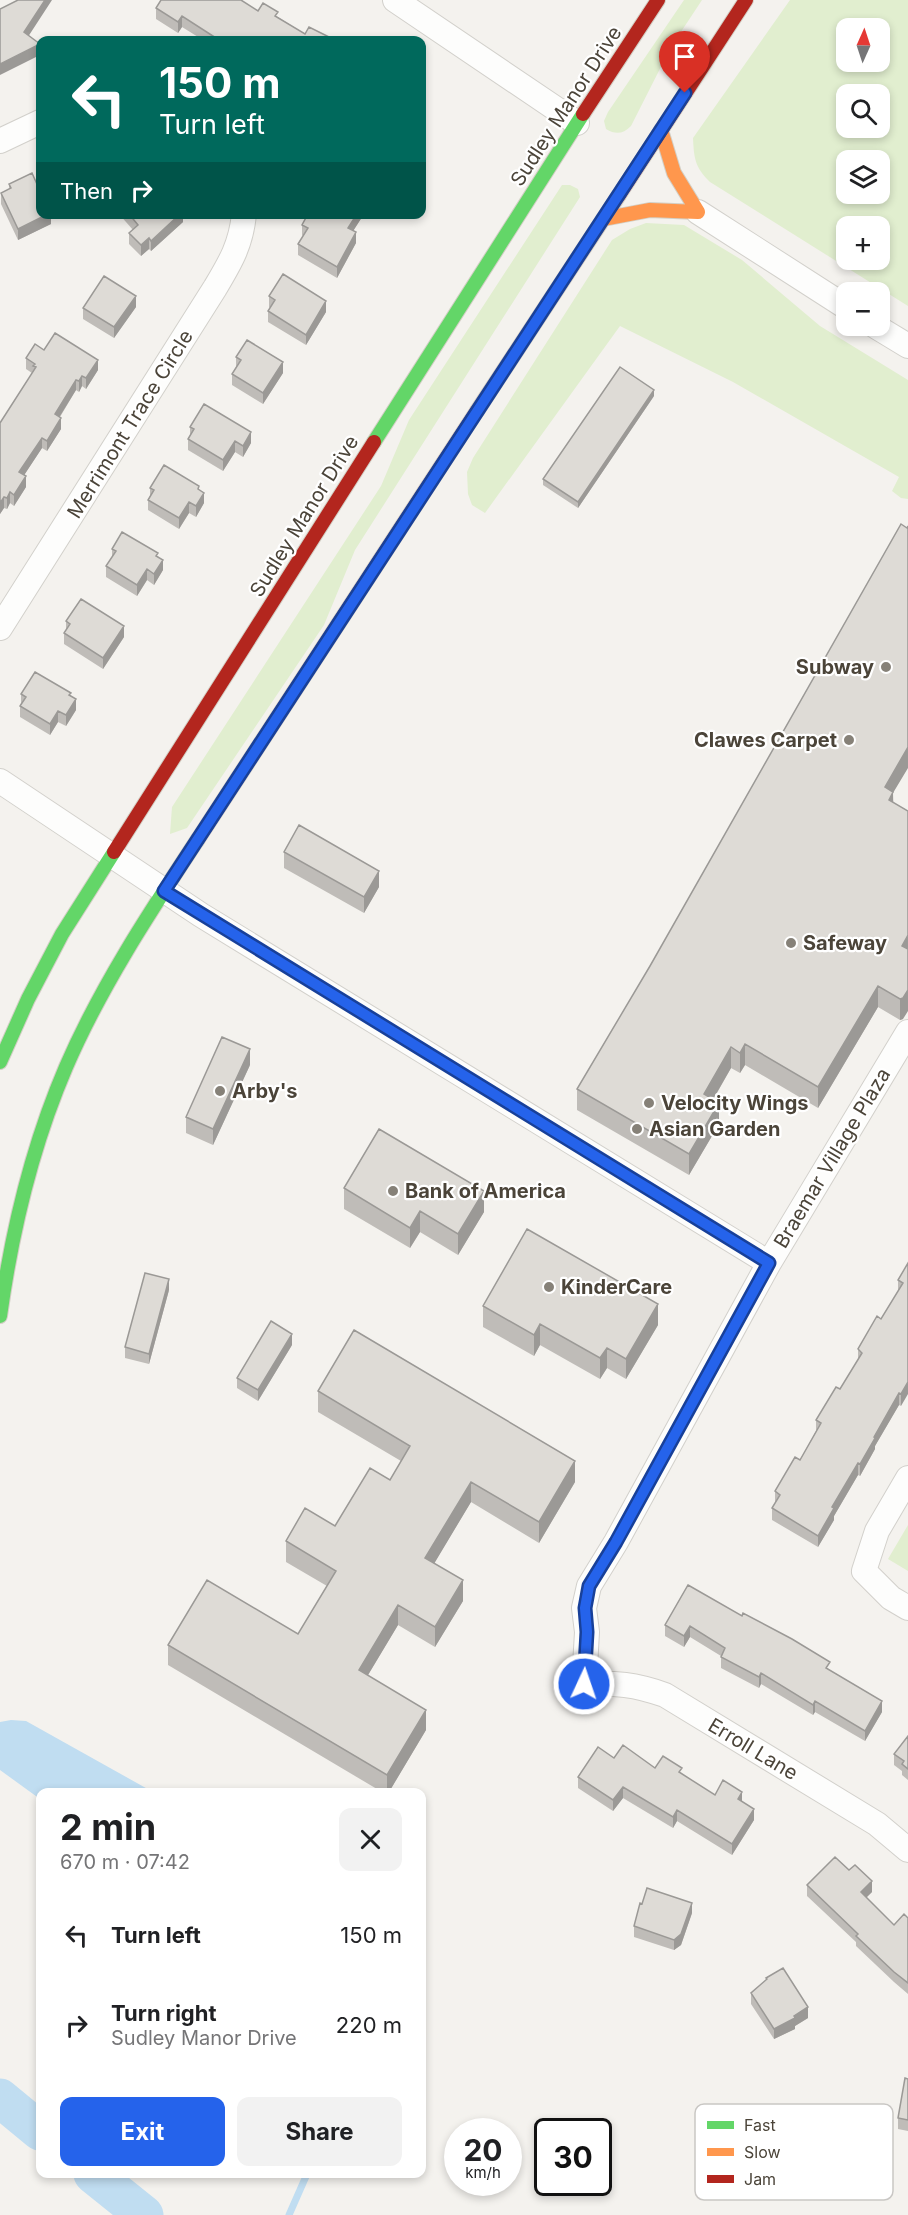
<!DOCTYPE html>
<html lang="en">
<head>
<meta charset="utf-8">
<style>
  body { margin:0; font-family:Inter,sans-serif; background:#f2f2f2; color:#202124; height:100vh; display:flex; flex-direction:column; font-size:22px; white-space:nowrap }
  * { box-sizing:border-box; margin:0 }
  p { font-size:20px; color:#757577 }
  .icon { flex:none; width:33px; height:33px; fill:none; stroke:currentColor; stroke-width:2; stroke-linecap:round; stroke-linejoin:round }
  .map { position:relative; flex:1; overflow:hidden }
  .sheet { position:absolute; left:36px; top:1788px; width:390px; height:390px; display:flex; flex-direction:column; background:#fff; border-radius:12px; box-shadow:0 3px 9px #0003 }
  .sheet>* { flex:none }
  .guide { position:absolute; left:36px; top:36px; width:390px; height:183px; border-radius:12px; box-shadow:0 3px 9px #0003; background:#00695c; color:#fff; overflow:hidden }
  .needle { width:39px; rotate:3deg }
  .buttons { position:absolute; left:836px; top:18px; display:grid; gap:12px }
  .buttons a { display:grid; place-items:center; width:54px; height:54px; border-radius:12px; background:#fff; box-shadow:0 3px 9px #0003; font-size:30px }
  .speed { position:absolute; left:444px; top:2118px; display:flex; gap:12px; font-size:30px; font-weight:700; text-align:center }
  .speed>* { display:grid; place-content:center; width:78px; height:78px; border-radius:50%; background:#fff; box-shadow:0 3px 9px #0003; line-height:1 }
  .speed small { font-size:15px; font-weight:400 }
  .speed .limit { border:3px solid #111; border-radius:9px; background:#fff; color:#111 }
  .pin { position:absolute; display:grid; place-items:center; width:51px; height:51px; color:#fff; margin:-62px -26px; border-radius:50% 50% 50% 0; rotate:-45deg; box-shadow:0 0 6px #0007 }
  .pin .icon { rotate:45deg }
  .me { position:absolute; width:66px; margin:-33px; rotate:3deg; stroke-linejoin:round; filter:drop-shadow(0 0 4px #0008) }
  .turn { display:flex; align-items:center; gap:21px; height:126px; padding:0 24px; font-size:27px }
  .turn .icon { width:78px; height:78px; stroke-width:2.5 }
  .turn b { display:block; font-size:42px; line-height:51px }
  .then { display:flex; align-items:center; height:57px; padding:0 24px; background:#0003; gap:12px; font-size:22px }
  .round { display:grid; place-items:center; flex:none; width:63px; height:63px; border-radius:12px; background:#f2f2f2 }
  .summary { display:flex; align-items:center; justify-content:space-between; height:102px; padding:0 24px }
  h1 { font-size:36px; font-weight:700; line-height:45px }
  .cta { display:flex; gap:12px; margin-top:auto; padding:12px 24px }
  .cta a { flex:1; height:69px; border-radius:12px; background:#2563eb; color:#fff; font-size:24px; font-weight:700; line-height:69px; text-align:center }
  .cta a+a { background:#f2f2f2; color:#202124 }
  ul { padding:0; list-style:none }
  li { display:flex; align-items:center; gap:18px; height:90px; padding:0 24px }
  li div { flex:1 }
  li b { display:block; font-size:22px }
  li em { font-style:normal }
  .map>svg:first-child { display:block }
  .green { fill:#e1eecf; fill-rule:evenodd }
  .water { fill:#c0ddf1 }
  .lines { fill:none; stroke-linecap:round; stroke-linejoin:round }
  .stream { stroke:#c0ddf1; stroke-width:7 }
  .river { stroke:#c0ddf1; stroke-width:39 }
  .street-casing { stroke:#d2d0cb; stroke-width:26 }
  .fast-casing { stroke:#d3cfc5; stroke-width:16 }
  .slow-casing { stroke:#d3cfc5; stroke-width:16 }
  .jam-casing { stroke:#d3cfc5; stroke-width:16 }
  .street { stroke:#fdfdfc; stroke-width:24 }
  .fast { stroke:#63d668; stroke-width:14 }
  .slow { stroke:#ff974d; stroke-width:14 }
  .jam { stroke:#b3261e; stroke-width:14 }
  .wall { fill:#bfbcb8 }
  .shaded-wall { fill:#9b9996 }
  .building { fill:#dedbd6; stroke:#9b9996; stroke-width:1.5 }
  .route-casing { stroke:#184099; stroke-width:15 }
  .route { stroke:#2563eb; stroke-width:10 }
  .poi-dot { fill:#868178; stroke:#fff; stroke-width:2 }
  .labels { text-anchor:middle; stroke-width:4.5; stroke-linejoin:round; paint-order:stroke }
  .street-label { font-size:20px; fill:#4b4439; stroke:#fff }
  .poi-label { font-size:20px; font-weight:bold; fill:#4b4439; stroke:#fff; text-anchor:start }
  .key { fill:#fff; stroke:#c9c7c4; stroke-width:1.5 }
  .key-label { font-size:16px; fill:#4b4439 }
</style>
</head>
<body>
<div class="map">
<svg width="908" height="2215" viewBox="0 0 908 2215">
  <rect width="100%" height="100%" fill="#f4f2ee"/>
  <path class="green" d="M684 0H702L671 47 631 126C623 134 616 135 606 129L604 121 608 112Z
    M790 0H908V306L710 182C695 167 694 159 693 138ZM846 28H879V62H846ZM846 94H879V128H846ZM846 160H879V194H846ZM846 226H879V260H846Z
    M562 185H570L578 189 580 197 355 550 324 625 187 828 170 834 172 807 381 486 409 420Z
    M646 223 684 225 742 260 820 326 908 380V499L901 498 892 491 899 477 733 382 620 326 485 513 472 505 468 494 467 472 473 458 612 240 630 229Z
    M908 1525V1571L888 1559Z"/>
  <path class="water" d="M11 1720 26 1721 153 1792H40V1799L0 1770V1722Z"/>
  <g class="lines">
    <path class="stream" d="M289 2215 307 2174"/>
    <path class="river" d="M0 2098 40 2131
      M93 2174 144 2215"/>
    <defs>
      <path id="street" d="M395 0 577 123
        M0 141 40 122
        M698 212 846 307
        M875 326 908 346
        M0 628 215 288C230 263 241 245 244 214
        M0 781 201 915 769 1263
        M908 1032 769 1263 616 1542 589 1586 584 1608 587 1632 584 1684C617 1683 634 1684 665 1695L877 1824 908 1850
        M908 1478 877 1531 864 1571 891 1598 908 1608"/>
      <path id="fast" d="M374 442 583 114
        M0 1062 28 999 62 934 114 852
        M0 1316C12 1230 32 1146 66 1067 101 986 150 912 198 839"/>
      <path id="slow" d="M661 130 674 173 698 212
        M603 219 650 210 698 212
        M477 411 619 195"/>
      <path id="jam" d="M583 114 658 0
        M619 195 746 0
        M198 839 477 411
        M114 852 374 442"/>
    </defs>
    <use href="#street" class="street-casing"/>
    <use href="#fast" class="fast-casing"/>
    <use href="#slow" class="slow-casing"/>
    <use href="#jam" class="jam-casing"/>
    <use href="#street" class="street"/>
    <use href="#fast" class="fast"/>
    <use href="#slow" class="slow"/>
    <use href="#jam" class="jam"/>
  </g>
  <path class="wall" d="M156 8 258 11 278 17 305 34 335 40H203L182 27 178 33 156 19Z
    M9 184 51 214V224L18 240 1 204V193L9 189Z
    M119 214H183V222L151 251 149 249 141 256 129 244V233L133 230Z
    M364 214 353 231 356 243 337 278 298 255V244L303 236 302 235V225Z
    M269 296 326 312 306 345 268 322V311L270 308 269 307Z
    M136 307 114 338 83 319V308Z
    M44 350 98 370 86 389 82 386 79 392 76 390 60 417 61 429 47 451 42 448 24 475 26 487 14 506 10 503 7 509 4 508 0 514V423L32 373 26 369V358Z
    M236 357 283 373 263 404 232 385V374L236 367Z
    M654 396 578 508 543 485V479Z
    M190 427 251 443 243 457 235 452 223 471 188 450V439L190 436Z
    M150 488 199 489 204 503 196 517 189 513 179 529 148 510V500L150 496Z
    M112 549 158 556 163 570 154 585 147 580 137 596 106 577V566L112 558Z
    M66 621 124 637 103 669 64 644V633L66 630Z
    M21 694 71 696 76 710 66 726 58 722 50 735 20 717V706L21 703Z
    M893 793 903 1019 900 1020 878 1007 818 1108 745 1065 740 1073 731 1068 713 1100 719 1124 689 1175 577 1110V1089Z
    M284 852 379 887 364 913 284 868Z
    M250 1065 213 1145 186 1133V1117Z
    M344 1188 484 1212 458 1255 420 1232 410 1248 344 1209Z
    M908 1263 901 1406 899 1405 875 1446V1449L860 1476 858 1475 834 1516V1520L818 1547 772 1520V1508L775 1503V1491L800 1460 816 1431V1420L840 1389 858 1360V1349L881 1319 898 1291V1280Z
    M169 1290 149 1364 125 1358V1347Z
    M483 1306 658 1325 626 1379 607 1368 600 1379 540 1345 534 1356 483 1327Z
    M292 1345 258 1401 237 1388V1378Z
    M318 1391 575 1482 539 1543 471 1502 434 1563 463 1601 435 1647 398 1625 368 1675 426 1730 389 1792H382L168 1665V1645L298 1634 327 1586 286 1562V1541L335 1526 390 1480 401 1461 318 1412Z
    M688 1585 830 1670 882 1712 865 1741 815 1712 813 1715 761 1684 759 1688 721 1668V1656L690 1637 684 1647 665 1636V1625Z
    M908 1736V1780L902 1775V1771L894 1765V1754Z
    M614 1758 682 1774 715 1795 742 1802 754 1820 732 1855 677 1821 673 1828 623 1798 613 1811 578 1788V1777Z
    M807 1885 872 1892 866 1897 894 1925 908 1918V1994L894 1982 856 1946V1942L807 1896Z
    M692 1913 681 1945 674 1950 634 1937V1926Z
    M766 1978 808 2018 795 2026V2029L774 2039 751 2004V1993L766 1980Z
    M908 2079V2131L898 2129V2118Z"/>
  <path class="shaded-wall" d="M45 0H52L24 43V32Z
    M182 16V27L178 33V22Z
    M40 44V55L0 75V64Z
    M48 214H51V224L18 240V229Z
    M180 214H183V222L151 251V241Z
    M357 214H364L348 239V228Z
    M356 232V243L337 278V267Z
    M149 238V249L141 256V245Z
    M136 296V307L114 338V327Z
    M326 301V312L306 345V335Z
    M98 360V370L86 389V378Z
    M283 362V373L263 404V393Z
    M82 376V386L79 392V381Z
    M76 380V390L55 424V414Z
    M654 390V396L578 508V502Z
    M61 418V429L47 451V441Z
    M251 432V443L243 457V446Z
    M42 438V448L19 483V472Z
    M235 441V452L223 471V460Z
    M26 476V487L14 506V495Z
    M10 492V503L7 509V498Z
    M204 493V503L196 517V506Z
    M4 497V508L0 514V503Z
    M189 502V513L179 529V518Z
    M163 560V570L154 585V574Z
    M147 569V580L137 596V585Z
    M124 626V637L103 669V658Z
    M76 699V710L66 726V715Z
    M58 711V722L50 735V724Z
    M908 747V768L893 793V813L885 787Z
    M379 871V887L364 913V897Z
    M908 935V955L902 946Z
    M878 986V1007L818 1108V1087Z
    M908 990V1011L903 1019 900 1020V999Z
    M745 1044V1065L740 1073V1053Z
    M731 1047V1068L704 1115V1094Z
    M250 1049V1065L213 1145V1129Z
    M719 1103V1124L689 1175V1154Z
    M484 1191V1212L458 1255V1234Z
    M420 1211V1232L410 1248V1228Z
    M169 1279V1290L149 1364V1354Z
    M658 1304V1325L626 1379V1359Z
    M540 1324V1345L534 1356V1335Z
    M292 1334V1345L258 1401V1390Z
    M607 1348V1368L600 1379V1358Z
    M908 1382V1394L901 1406V1394Z
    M899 1393V1405L875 1446V1449L860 1476V1464L874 1437Z
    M575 1461V1482L539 1543V1522Z
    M858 1463V1475L834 1516V1520L818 1547V1536L832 1507Z
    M471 1482V1502L425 1579V1558Z
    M463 1580V1601L435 1647V1627Z
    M398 1605V1625L359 1690V1670Z
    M690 1626V1637L684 1647V1636Z
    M761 1673V1684L759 1688V1677Z
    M815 1701V1712L813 1715V1705Z
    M882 1701V1712L865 1741V1731Z
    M426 1710V1730L389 1792H387V1775Z
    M623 1787V1798L613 1811V1800Z
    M742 1792V1803L738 1799Z
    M754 1809V1820L732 1855V1844Z
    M677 1810V1821L673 1828V1817Z
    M872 1881V1892L861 1903V1892Z
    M692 1903V1913L681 1945 674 1950V1940Z
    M808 2007V2018L795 2026V2029L774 2039V2029Z"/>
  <path class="building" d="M18 0H45L24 32 40 44 0 64V9Z
    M161 0H241L258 11 263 3 278 12 275 16 305 34 309 27 335 40H214L216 38 182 16 178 22 156 8Z
    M32 173 40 191V214H48L18 229 1 193 11 188 9 184Z
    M129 214H180L151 241 149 238 141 245 129 233 138 225Z
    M308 214H357L348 228 356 232 337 267 298 244 308 228 302 225Z
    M283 274 326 301 306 335 268 311 275 300 269 296Z
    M104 276 136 296 114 327 83 308Z
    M55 333 98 360 86 378 82 376 79 381 76 380 55 414 61 418 47 441 42 438 19 472 26 476 14 495 10 492 7 498 4 497 0 503V423L36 367 33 366 35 364 26 358 35 344 44 350Z
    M247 340 283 362 263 393 232 374 241 360 236 357Z
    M620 367 654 390 578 502 543 479Z
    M204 404 251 432 243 446 235 441 223 460 188 439 194 429 190 427Z
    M164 465 199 486 198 489 204 493 196 506 189 502 179 518 148 500 154 490 150 488Z
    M901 524 907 528 908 526V747L885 787 893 792 889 800 908 811V935L902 946 908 949V990L903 998 900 999 878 986 818 1087 745 1044 740 1053 731 1047 704 1094 719 1103 689 1154 577 1089 650 966Z
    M122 532 158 553 156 556 163 560 154 574 147 569 137 585 106 566 116 551 112 549Z
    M81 599 124 626 103 658 64 633 70 624 66 621Z
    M35 672 71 693 69 695 76 699 66 715 58 711 50 724 20 706 26 697 21 694Z
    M299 825 379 871 364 897 284 852Z
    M222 1037 250 1049 213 1129 186 1117Z
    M379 1129 484 1191 458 1234 420 1211 410 1228 344 1188Z
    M527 1229 658 1304 626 1359 607 1348 600 1358 540 1324 534 1335 483 1306Z
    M908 1263V1382L901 1394 899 1393 874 1437 875 1438 860 1464 858 1463 832 1507 834 1508 818 1536 772 1508 780 1495 775 1491 795 1457 800 1460 821 1423 816 1420 836 1387 840 1389 862 1353 858 1349 877 1316 881 1319 903 1283 898 1280Z
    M145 1273 169 1279 149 1354 125 1347Z
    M271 1321 292 1334 258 1390 237 1378Z
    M354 1330 575 1461 539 1522 471 1482 425 1558 463 1580 435 1627 398 1605 359 1670 426 1710 387 1775 168 1645 207 1580 298 1634 336 1571 286 1541 305 1508 335 1526 370 1468 390 1480 410 1446 318 1391Z
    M688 1585 742 1616 743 1613 792 1639 830 1662 826 1668 882 1701 865 1731 815 1701 813 1705 761 1673 759 1677 721 1657 725 1648 690 1626 684 1636 665 1625Z
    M908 1736V1769L902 1764 904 1761 894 1754Z
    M623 1745 655 1768 663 1756 682 1768 679 1772 715 1795 723 1780 742 1792 738 1799 754 1809 732 1844 677 1810 673 1817 623 1787 613 1800 578 1777 598 1747 614 1758Z
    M835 1857 849 1870 855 1865 872 1881 861 1892 894 1925 904 1914 908 1918V1983L894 1972 856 1936 858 1934 807 1885Z
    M647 1888 692 1903 681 1934 674 1940 634 1926 640 1903 642 1904Z
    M783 1968 808 2007 794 2016 795 2018 774 2029 751 1993 767 1979 766 1978Z
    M905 2078 908 2079V2120L898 2118Z"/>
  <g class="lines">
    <defs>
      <path id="route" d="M584 1684 587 1632 585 1608 589 1586 616 1542 769 1263 164 891 685 93"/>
    </defs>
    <use href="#route" class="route-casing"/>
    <use href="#route" class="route"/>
  </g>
  <g class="poi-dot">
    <circle cx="886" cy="667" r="6"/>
    <circle cx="849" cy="740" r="6"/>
    <circle cx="791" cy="943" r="6"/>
    <circle cx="220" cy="1091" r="6"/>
    <circle cx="649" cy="1103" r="6"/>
    <circle cx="637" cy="1129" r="6"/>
    <circle cx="393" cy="1191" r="6"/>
    <circle cx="549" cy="1287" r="6"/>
  </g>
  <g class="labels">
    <g class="street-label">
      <text transform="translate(566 106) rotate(-57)" y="7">Sudley Manor Drive</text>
      <text transform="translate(130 424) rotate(-58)" y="7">Merrimont Trace Circle</text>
      <text transform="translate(304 516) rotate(-58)" y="7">Sudley Manor Drive</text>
      <text transform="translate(832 1158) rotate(-59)" y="7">Braemar Village Plaza</text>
      <text transform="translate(753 1749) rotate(31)" y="7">Erroll Lane</text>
    </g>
    <g class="poi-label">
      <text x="874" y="674" text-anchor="end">Subway</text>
      <text x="837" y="747" text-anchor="end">Clawes Carpet</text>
      <text x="803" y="950">Safeway</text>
      <text x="232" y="1098">Arby's</text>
      <text x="661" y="1110">Velocity Wings</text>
      <text x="649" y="1136">Asian Garden</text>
      <text x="405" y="1198">Bank of America</text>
      <text x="561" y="1294">KinderCare</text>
    </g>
  </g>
  <rect x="695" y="2104" width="198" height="96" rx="9" class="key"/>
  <rect x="707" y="2121" width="27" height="8" fill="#63d668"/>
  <rect x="707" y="2148" width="27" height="8" fill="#ff974d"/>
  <rect x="707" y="2175" width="27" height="8" fill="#b3261e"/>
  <g class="key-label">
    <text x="744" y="2131">Fast</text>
    <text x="744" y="2158">Slow</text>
    <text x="744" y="2185">Jam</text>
  </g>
</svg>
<div class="buttons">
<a><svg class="needle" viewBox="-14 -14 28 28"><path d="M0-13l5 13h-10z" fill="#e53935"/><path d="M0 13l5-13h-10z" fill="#757577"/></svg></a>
<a><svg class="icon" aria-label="search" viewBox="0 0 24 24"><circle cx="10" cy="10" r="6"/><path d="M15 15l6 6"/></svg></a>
<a><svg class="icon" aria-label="layers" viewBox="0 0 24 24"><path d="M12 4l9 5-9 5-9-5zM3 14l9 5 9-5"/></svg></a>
<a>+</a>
<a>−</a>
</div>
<div class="speed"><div>20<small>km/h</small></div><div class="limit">30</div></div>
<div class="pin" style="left:685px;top:93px;background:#d93025"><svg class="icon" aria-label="arrive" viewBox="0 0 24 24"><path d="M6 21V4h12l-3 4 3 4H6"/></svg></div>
<svg class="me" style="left:584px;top:1684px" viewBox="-20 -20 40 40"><circle r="17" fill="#2563eb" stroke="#fff" stroke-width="3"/><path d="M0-11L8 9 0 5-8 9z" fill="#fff"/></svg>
<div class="guide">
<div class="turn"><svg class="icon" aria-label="left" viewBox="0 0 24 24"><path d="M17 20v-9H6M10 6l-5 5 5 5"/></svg><div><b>150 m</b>Turn left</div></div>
<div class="then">Then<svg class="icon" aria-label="right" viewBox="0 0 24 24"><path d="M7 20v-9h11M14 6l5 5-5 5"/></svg></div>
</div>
<section class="sheet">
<div class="summary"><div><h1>2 min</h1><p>670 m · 07:42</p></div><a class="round"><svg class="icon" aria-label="close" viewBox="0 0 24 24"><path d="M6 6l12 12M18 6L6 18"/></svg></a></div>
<ul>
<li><svg class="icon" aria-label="left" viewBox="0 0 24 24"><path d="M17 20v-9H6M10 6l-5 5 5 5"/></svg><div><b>Turn left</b></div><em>150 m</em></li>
<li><svg class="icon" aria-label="right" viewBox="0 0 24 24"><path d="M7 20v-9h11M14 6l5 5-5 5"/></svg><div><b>Turn right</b><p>Sudley Manor Drive</p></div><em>220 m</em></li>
</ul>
<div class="cta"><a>Exit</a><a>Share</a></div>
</section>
</div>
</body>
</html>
